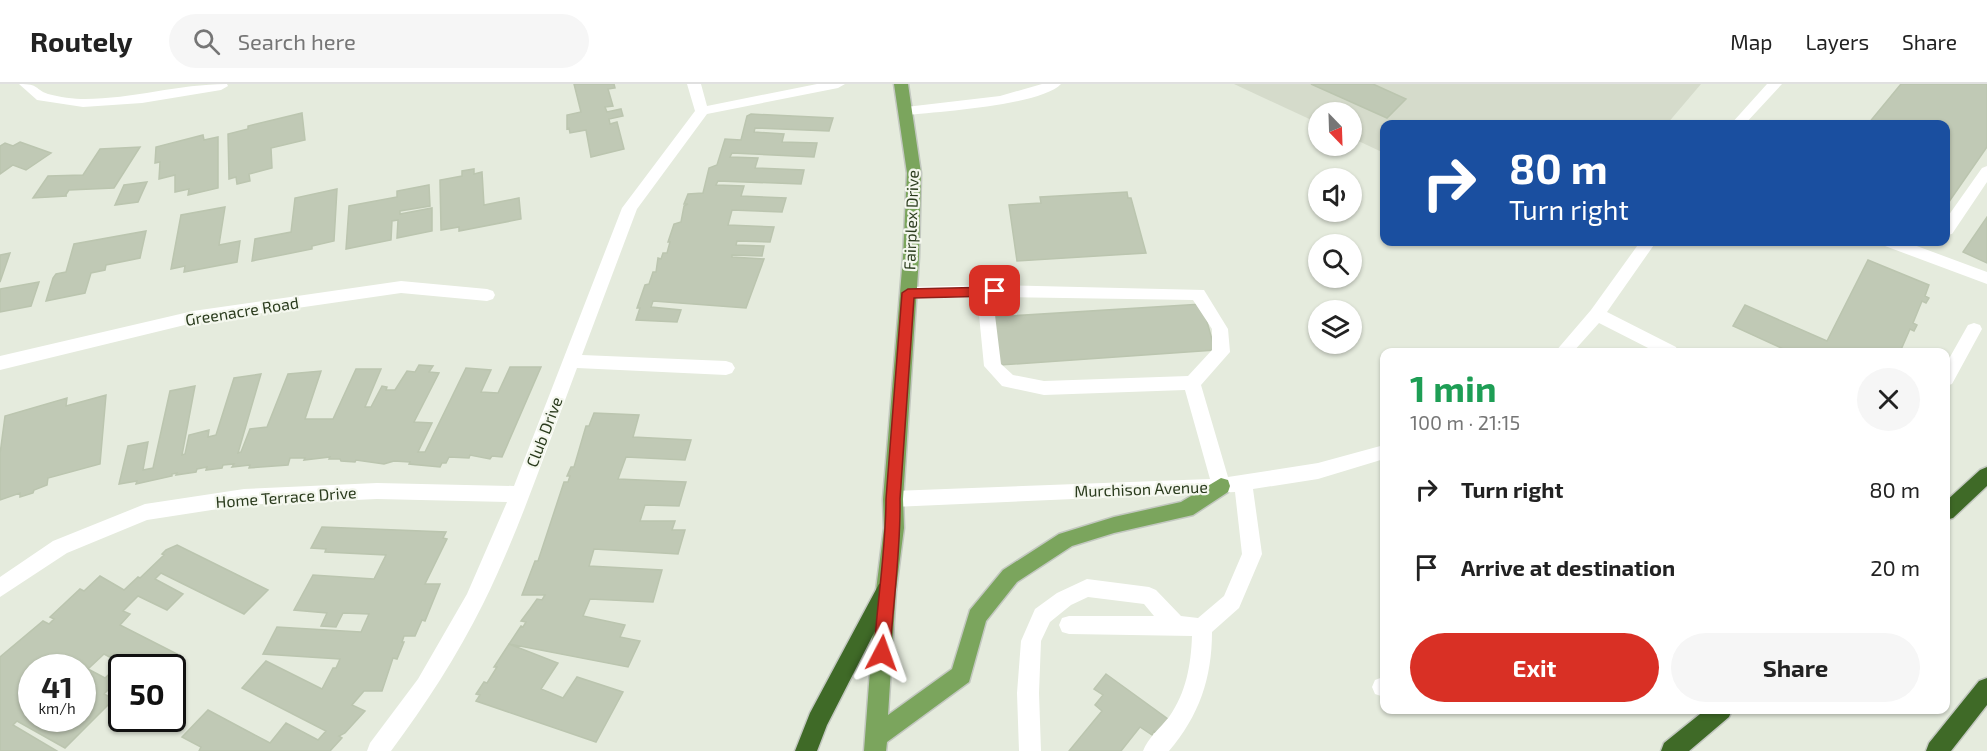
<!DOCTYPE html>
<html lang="en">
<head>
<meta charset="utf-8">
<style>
  body { margin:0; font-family:"Exo 2",sans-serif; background:#f6f6f6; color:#222; height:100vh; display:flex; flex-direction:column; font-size:22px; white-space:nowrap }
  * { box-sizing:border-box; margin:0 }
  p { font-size:20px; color:#767676 }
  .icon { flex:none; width:33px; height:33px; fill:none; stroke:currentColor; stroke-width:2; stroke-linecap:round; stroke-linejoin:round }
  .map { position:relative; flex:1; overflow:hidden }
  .sheet { position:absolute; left:1380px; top:264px; width:570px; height:366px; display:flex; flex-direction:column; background:#fff; border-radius:12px; box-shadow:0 2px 4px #0004 }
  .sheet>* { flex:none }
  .hud { position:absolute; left:1380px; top:36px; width:570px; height:126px; border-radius:12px; box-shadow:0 2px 4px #0004; background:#1a4fa0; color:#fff; overflow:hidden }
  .needle { width:39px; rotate:157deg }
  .fabs { position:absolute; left:1308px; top:18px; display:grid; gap:12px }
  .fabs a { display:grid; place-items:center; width:54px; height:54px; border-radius:50%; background:#fff; box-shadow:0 2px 4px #0004; font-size:30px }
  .speed { position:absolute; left:18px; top:570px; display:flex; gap:12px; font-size:30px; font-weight:700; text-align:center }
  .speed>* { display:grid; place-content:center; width:78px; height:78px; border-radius:50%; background:#fff; box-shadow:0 2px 4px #0004; line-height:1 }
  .speed small { font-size:15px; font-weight:400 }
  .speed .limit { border:3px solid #111; border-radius:9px; background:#fff; color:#111 }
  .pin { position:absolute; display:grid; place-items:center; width:51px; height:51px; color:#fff; margin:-26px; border-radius:12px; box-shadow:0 3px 9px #0006 }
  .me { position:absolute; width:66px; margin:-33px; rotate:4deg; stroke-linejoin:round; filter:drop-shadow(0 0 4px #0008) }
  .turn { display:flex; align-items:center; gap:21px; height:126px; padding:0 30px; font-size:27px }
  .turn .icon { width:78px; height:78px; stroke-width:2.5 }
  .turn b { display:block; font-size:42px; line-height:51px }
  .round { display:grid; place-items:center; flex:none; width:63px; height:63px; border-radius:32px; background:#f6f6f6 }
  .overview { display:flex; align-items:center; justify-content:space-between; height:102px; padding:0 30px }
  h1 { font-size:36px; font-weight:700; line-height:45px; color:#1e9e55 }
  .cta { display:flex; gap:12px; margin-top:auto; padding:12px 30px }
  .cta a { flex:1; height:69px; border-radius:36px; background:#d93025; color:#fff; font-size:24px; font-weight:700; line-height:69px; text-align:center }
  .cta a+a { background:#f6f6f6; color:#222 }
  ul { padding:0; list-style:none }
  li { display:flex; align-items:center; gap:18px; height:78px; padding:0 30px }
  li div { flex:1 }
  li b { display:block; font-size:22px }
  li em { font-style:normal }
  header { display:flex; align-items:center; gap:36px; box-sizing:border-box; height:84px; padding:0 30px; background:#fff; border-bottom:2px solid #e0e0e0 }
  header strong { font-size:28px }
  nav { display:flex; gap:33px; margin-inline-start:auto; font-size:21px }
  .search { width:420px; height:54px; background:#f6f6f6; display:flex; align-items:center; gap:15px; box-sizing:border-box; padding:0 21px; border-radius:33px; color:#767676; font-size:22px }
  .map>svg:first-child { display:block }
  .built { fill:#d5dbcb }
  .building { fill:#c0c9b5; stroke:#bbc5af; stroke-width:1.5; fill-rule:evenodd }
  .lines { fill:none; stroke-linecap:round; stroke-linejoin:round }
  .major-casing { stroke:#c3c8c0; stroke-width:3 }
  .highway-casing { stroke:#c3c8c0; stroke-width:3 }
  .minor { fill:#fff; fill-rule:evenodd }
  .major { fill:#7ba55d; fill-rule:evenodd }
  .highway { fill:#3f6a27; fill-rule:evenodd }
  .route { fill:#d93025; stroke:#8d1f18; stroke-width:1.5 }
  .labels { text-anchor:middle; stroke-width:4.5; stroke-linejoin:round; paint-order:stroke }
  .street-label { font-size:16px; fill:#2a3b1d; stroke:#f4f7ee }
</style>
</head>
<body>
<header>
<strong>Routely</strong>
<div class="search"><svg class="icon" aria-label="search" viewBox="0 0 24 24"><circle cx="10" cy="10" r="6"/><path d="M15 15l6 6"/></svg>Search here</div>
<nav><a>Map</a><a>Layers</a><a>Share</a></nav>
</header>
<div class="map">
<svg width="1987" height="667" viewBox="0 0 1987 667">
  <rect width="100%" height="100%" fill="#e5ebdd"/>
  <path class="built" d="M1234 0H1701L1667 40H1384V69L1352 54V28H1318V39Z"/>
  <path class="building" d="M574 0H614L615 4 608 5 613 22 605 23 607 28 621 25 623 32 609 35 610 40 617 38 624 65 591 73 586 46 570 49 569 44 567 45V31L581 28Z
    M1311 0H1373L1406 15 1387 34Z
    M1901 0H1987V63L1946 122V40H1868Z
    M302 29 305 56 271 64 272 84 249 90 250 97 237 100 236 93 229 95 228 50 248 45V42Z
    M751 30 833 34 829 47 755 44 754 48 784 50 782 58 817 59 814 73 732 69 730 73 758 74 755 84 804 86 801 100 718 97 716 101 744 102 741 112 786 114 782 128 732 126 728 141 774 143 770 158 737 157 736 161 764 162 762 172 732 171V173L764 175 746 224 653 217 651 223 681 226 677 238 636 236 640 224H637L645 201 649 200 653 188H656L658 174 661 175 663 169H667L670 158H668L674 140 681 138 684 122 688 120H684L688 110 703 109 709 84 717 81 725 55 741 56 747 32Z
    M203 51 204 56 218 53V104L188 111 189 105 175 108V91L159 95 160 78 155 79 156 63Z
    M20 58 51 69 26 86 13 81 0 90V62L5 59 13 62Z
    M140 63 114 104 69 106 65 112H67L33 114 48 92 83 91 100 65Z
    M474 85V90L482 88 484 121 519 114 521 135 459 147V143L441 146 440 96 462 92V87Z
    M147 98 138 118 115 121 124 101Z
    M429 101 430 122 400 127V130L432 124V147L397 154 398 136 392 137 391 156 346 165 349 122 397 113V107Z
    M337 105 334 157 312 162V165L252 177 255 155 291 148 295 114Z
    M1127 108 1128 114H1131L1146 169 1017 177 1009 121 1041 119 1040 113Z
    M225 123 219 161 240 157 237 178 184 188 185 182 171 185 181 131Z
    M1987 133V179L1963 168Z
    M146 147 140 174 106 181 105 186 91 189 85 209 46 217 53 194 56 190 66 188 74 160Z
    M10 169 0 198V171Z
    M1868 176 1929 201 1925 212 1929 214 1926 219 1922 217 1913 239 1917 241 1914 247 1910 245 1900 268H1790L1733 242 1745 221 1827 257Z
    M39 198 31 222 0 228V205Z
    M1202 220 1215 266 1000 281 994 233Z
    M419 281 433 282 429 288 439 289 414 338 432 339 418 368H425L466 284 491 286 481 308 498 309 510 283H541L502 373 492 372 490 375 470 371 469 374 449 373 446 379H442L440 383 409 380 410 378 394 377 384 380 356 376 355 378 341 377 340 375H329L330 373 304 376 305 374H290L288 381 249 384 250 381 232 383 234 380 223 381 222 384 206 386 207 383 197 385 196 388 176 391 177 389 172 390V392L136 400 137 397 119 400 128 362 148 358 143 386 153 384 170 307 195 302 182 371 185 370 189 351 209 346 208 353 216 351 234 294 261 290 238 369 241 368 250 345 267 343 288 290 321 287 305 335H333L356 285H381L365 323H371L382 302 387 303 386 306H395L407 287 415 288Z
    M106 311 100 380 48 394 47 401 34 406 33 409 20 413V409L0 416V370L5 332 67 314 66 322Z
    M594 329 639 331 633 353 691 356 685 376 626 373 618 395 686 398 679 422 645 421 640 437H675L672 446H685L678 470 594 465 589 482 662 486 653 518 590 515 583 532 625 541 620 553 640 557 628 583 509 560 521 542 523 543 526 538 521 537 530 525 537 515 542 516 545 511H522L535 477H538L564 398H568L570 392H567L571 383H574L586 342H589Z
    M322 443 446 448 443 454 447 455 425 500H440L425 537 422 536 415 552H404L402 558H404L397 575 393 574 382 607H364L352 621 365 627 345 649 339 652 342 654 330 667H199L201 663 182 653 208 626 270 659 286 639 318 656 326 647 242 604 266 577 322 605 333 584H336L340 575 263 570 277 543 361 548 369 530 343 529 336 543 321 542 327 529 294 526 313 491 374 495 386 471 325 468 326 465 311 464Z
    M177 461 268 506 244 530 161 489 155 495 183 510 167 526 138 512 123 527 130 530 120 541 177 570 164 584H122V600L118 603 113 601 104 610 114 615 65 664 17 637 13 641 57 667H0V573L43 537 49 540 54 535 50 533 80 505 84 507 100 492 124 506 138 493 140 494 164 471 162 470 166 466ZM104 570 121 579 105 594 88 585ZM32 584H82V634H32Z
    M509 560 558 579 541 605 563 614 577 593 623 608 596 658 476 617 480 611 476 610 484 598 487 599 497 583H494Z
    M1106 590 1172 638 1161 653 1154 647 1152 651 1140 643 1121 667H1069L1102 627 1095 621 1103 611 1094 605Z"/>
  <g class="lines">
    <defs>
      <path id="major" d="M894 0H908L921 89 919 173 903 415 904 444 896 506 888 631 952 585 970 526 1003 486 1059 450 1114 433 1181 418 1221 394 1228 396 1230 402 1228 408 1193 431 1114 449 1072 462 1017 498 986 537 969 598 887 658 886 667H864L876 506 884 444 883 415 903 173 907 89Z"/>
      <path id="highway" d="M1987 383V402L1953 434 1946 436V417L1980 386Z
        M886 497 893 500 896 506 827 641 817 667H795L810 629 879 500Z
        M1987 594V621L1951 667H1926L1929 659 1979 597Z
        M1705 626H1732L1729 633 1689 667H1661L1664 659Z"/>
    </defs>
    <use href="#major" class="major-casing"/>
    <use href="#highway" class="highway-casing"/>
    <path class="minor" d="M19 0C40 0 34 5 48 10 59 13 74 15 85 15 132 15 179 0 227 0L228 2 221 6 142 19 83 23 37 16Z
      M687 0H701L707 22 817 0H845L838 4 707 30 637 125 582 271 726 277 732 279 735 284 732 289 726 291 577 284C547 363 520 445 483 520 457 572 426 620 391 667H367L370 659 418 595 467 510 507 418 377 415 244 421 147 436 67 469 0 513V493L53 457 145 420 244 405 377 399 514 402 622 124 695 27Z
      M1042 0H1061C1042 21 937 28 906 31L899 27 906 23 1000 12Z
      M1767 0H1782L1745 40H1731Z
      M1987 82V98L1952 150 1946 151V135L1982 84Z
      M1640 158H1656L1607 228 1676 263 1678 268H1656L1599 239 1573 268H1555L1591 226Z
      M1883 158H1906L1987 188V200L1885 162Z
      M401 197 487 205 493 207 495 211 493 215 487 217 401 209 193 239 0 286V272L193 227Z
      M995 201 1204 206 1228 245 1230 268 1201 301 1228 393 1318 379 1384 361V375L1318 395 1253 405 1262 470 1239 524 1212 548C1212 594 1199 632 1169 667H1143C1148 654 1160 644 1169 633 1186 609 1191 581 1192 552L1069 550 1062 548 1059 541 1062 534 1069 532H1154L1144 520 1088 513 1071 521 1050 538 1041 557 1039 609 1041 667H1019L1017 609 1021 557 1035 525 1057 509 1087 495 1149 503 1156 506 1181 532 1198 534 1224 512 1242 470 1235 408 893 423 886 421 883 415 886 409 893 407 1210 395 1185 306 1044 311 1002 302 984 282 979 231 985 213 908 215 902 213 900 209 902 205 908 203ZM1001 213 1193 216 1212 245V266L1188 292 1044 297 1013 291 1001 280 995 231Z
      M1974 239 1980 241 1982 245 1952 300 1946 302V280L1968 241Z
      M1383 593H1384V613L1375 610 1372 603 1375 596Z"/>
    <use href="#major" class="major"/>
    <use href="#highway" class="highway"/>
  </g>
  <path class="route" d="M995 203 1001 207 995 212 914 214 900 415C901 466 893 518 890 569L887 574 882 576 876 574 874 569C877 518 886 466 886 415L902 209 908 205Z"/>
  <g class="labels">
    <g class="street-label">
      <text transform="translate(911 136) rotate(-88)" y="6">Fairplex Drive</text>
      <text transform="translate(242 227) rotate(-9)" y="6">Greenacre Road</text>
      <text transform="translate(544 348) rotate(-69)" y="6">Club Drive</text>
      <text transform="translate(1141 405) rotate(-2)" y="6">Murchison Avenue</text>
      <text transform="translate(286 413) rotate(-4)" y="6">Home Terrace Drive</text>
    </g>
  </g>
</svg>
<div class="fabs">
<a><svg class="needle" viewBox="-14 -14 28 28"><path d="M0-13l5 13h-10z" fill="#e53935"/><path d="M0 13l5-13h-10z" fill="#767676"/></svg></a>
<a><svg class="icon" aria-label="sound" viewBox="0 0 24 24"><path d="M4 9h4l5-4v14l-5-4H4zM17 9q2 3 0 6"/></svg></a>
<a><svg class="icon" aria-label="search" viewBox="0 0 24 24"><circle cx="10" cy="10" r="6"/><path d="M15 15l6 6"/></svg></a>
<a><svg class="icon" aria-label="layers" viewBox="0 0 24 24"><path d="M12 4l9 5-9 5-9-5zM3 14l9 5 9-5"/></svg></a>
</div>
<div class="speed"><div>41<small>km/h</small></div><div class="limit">50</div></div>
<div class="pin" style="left:995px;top:207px;background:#d93025"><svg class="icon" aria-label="arrive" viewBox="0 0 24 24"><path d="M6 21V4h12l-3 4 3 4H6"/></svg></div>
<svg class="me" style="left:882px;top:569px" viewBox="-20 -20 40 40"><path d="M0-17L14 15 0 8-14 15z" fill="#d93025" stroke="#fff" stroke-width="4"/></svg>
<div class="hud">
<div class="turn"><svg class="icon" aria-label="right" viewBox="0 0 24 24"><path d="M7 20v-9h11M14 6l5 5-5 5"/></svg><div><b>80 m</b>Turn right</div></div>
</div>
<section class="sheet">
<div class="overview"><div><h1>1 min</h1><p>100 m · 21:15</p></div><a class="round"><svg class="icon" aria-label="close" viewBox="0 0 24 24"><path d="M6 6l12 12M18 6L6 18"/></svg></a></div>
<ul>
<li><svg class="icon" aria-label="right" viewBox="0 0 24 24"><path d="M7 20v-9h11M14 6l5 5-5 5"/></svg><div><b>Turn right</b></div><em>80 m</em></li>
<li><svg class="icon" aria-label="arrive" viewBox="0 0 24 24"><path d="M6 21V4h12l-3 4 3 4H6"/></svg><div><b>Arrive at destination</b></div><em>20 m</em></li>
</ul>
<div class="cta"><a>Exit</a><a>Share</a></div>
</section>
</div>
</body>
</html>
